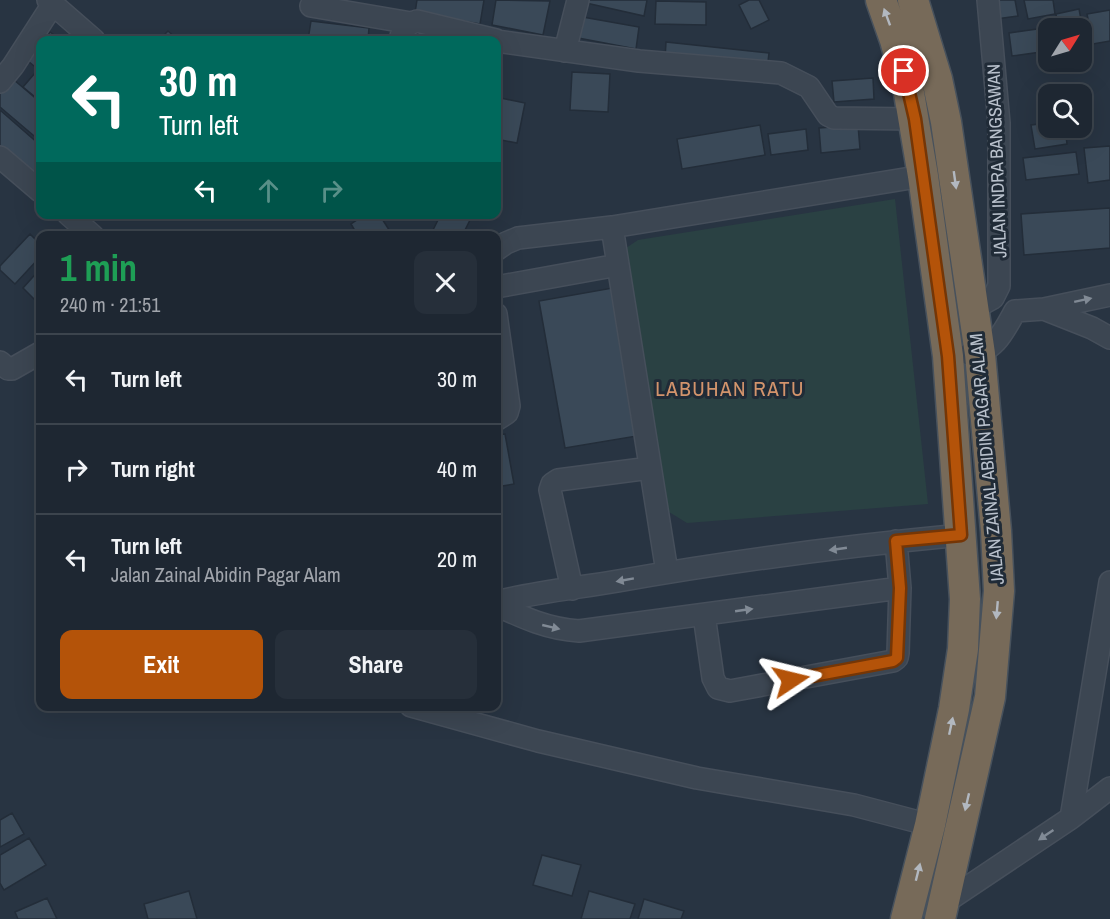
<!DOCTYPE html>
<html lang="en">
<head>
<meta charset="utf-8">
<style>
  body { margin:0; font-family:"Archivo Narrow",sans-serif; background:#262f3a; color:#f1f3f6; height:100vh; display:flex; flex-direction:column; font-size:22px; white-space:nowrap }
  * { box-sizing:border-box; margin:0 }
  p { font-size:20px; color:#a1a5ac }
  .icon { flex:none; width:33px; height:33px; fill:none; stroke:currentColor; stroke-width:2; stroke-linecap:round; stroke-linejoin:round }
  .map { position:relative; flex:1; overflow:hidden }
  .sheet { position:absolute; left:36px; top:231px; width:465px; height:480px; display:flex; flex-direction:column; background:#1e2732; border-radius:12px; box-shadow:0 6px 24px #0002,0 0 0 2px #3c444d }
  .sheet>* { flex:none }
  .top-card { position:absolute; left:36px; top:36px; width:465px; height:183px; border-radius:12px; box-shadow:0 6px 24px #0002,0 0 0 2px #3c444d; background:#00695c; color:#fff; overflow:hidden }
  .needle { width:39px; rotate:53deg }
  .controls { position:absolute; left:1038px; top:18px; display:grid; gap:12px }
  .controls a { display:grid; place-items:center; width:54px; height:54px; border-radius:12px; background:#1e2732; box-shadow:0 6px 24px #0002,0 0 0 2px #3c444d; font-size:30px }
  .pin { position:absolute; display:grid; place-items:center; width:51px; height:51px; color:#fff; margin:-26px; border:3px solid #fff; border-radius:50%; box-shadow:0 2px 6px #0007 }
  .me { position:absolute; width:66px; margin:-33px; rotate:80deg; stroke-linejoin:round; filter:drop-shadow(0 0 4px #0008) }
  .turn { display:flex; align-items:center; gap:21px; height:126px; padding:0 24px; font-size:27px }
  .turn .icon { width:78px; height:78px; stroke-width:2.5 }
  .turn b { display:block; font-size:42px; line-height:51px }
  .lanes { display:flex; align-items:center; height:57px; padding:0 24px; background:#0003; justify-content:center; gap:30px; direction:ltr }
  .lanes .off { opacity:.35 }
  .round { display:grid; place-items:center; flex:none; width:63px; height:63px; border-radius:12px; background:#262f3a }
  .head { display:flex; align-items:center; justify-content:space-between; height:102px; padding:0 24px }
  h1 { font-size:36px; font-weight:800; line-height:45px; color:#1e9e55 }
  .button { display:flex; gap:12px; margin-top:auto; padding:12px 24px }
  .button a { flex:1; height:69px; border-radius:12px; background:#b45309; color:#fff; font-size:24px; font-weight:800; line-height:69px; text-align:center }
  .button a+a { background:#262f3a; color:#f1f3f6 }
  ul { padding:0; list-style:none }
  li { display:flex; align-items:center; gap:18px; height:90px; padding:0 24px; border-top:2px solid #3c444d }
  li div { flex:1 }
  li b { display:block; font-size:22px }
  li em { font-style:normal }
  .map>svg:first-child { display:block }
  .green { fill:#2a4143 }
  .building { fill:#3a4958; stroke:#232d39; stroke-width:1.5 }
  .lines { fill:none; stroke-linecap:round; stroke-linejoin:round }
  .minor-casing { stroke:#464f5b; stroke-width:24 }
  .highway-casing { stroke:#47515c; stroke-width:33 }
  .minor { stroke:#3c4652; stroke-width:21 }
  .highway { stroke:#776a59; stroke-width:30 }
  .oneway { fill:#b2b8c0 }
  .oneway2 { fill:#818a95 }
  .route-casing { stroke:#753606; stroke-width:15 }
  .route { stroke:#b45309; stroke-width:10 }
  .labels { text-anchor:middle; stroke-width:6; stroke-linejoin:round; paint-order:stroke }
  .street-label { font-size:18px; fill:#b9c1cc; stroke:#202b37 }
  .quarter-label { font-size:21px; letter-spacing:1.5px; fill:#d3946c; stroke:#202b37 }
</style>
</head>
<body>
<div class="map">
<svg width="1110" height="919" viewBox="0 0 1110 919">
  <rect width="100%" height="100%" fill="#283442"/>
  <path class="green" d="M895 199 928 504 687 523 669 512 661 492 623 250 638 240Z"/>
  <path class="building" d="M417 0H484L480 24 415 13Z
    M496 0 550 1 543 35 492 25Z
    M586 0H647L644 16 586 3Z
    M749 0H759L769 20 751 29 739 5Z
    M993 0H1015L1018 16 996 19Z
    M1024 0H1053L1055 14 1028 19Z
    M656 1 706 2V25L655 24Z
    M1079 9 1088 55 1082 57V28H1048V51L1012 56 1009 33 1058 26 1056 14Z
    M1110 10V41L1093 44 1087 14Z
    M577 16 639 27 636 49 573 37Z
    M311 21 369 28 368 40H308Z
    M168 31 178 40H159Z
    M50 32 61 40H44Z
    M404 35 445 40H403Z
    M666 42 769 53 767 70 665 59Z
    M40 45V71L28 61Z
    M572 72 610 74 608 112 570 110Z
    M35 73 40 77V101L23 87Z
    M7 74 40 102V141L0 107V83Z
    M873 78 874 99 834 102 832 81Z
    M496 97 525 103 517 143 496 139Z
    M0 110 40 145V190L0 156Z
    M1048 123V128H1065L1067 144 1035 149 1031 125Z
    M760 125 765 155 682 169 677 139Z
    M858 125 860 149 821 153 819 128Z
    M806 129 808 150 771 155 768 134Z
    M1110 146V180L1088 183 1084 148Z
    M1076 152 1079 174 1026 180 1023 158Z
    M1110 208V248L1024 255 1021 214Z
    M366 214H379L393 236H358L351 224Z
    M441 214H473L462 236H430Z
    M30 234 40 244V257L15 284 0 270V266Z
    M40 269V305L23 288Z
    M618 287 643 435 565 448 539 301Z
    M505 434 514 484 496 487V435Z
    M12 813 24 834 0 847V820Z
    M29 838 46 865 4 890 0 883V855Z
    M542 855 581 865 572 896 533 885Z
    M189 891 197 919H148L144 904Z
    M589 891 635 904 630 919H581Z
    M47 898 57 919H18L15 912Z
    M644 899 684 911 681 919H638Z"/>
  <g class="lines">
    <defs>
      <path id="minor" d="M48 0 94 40
        M311 6 411 23
        M400 40C402 30 406 24 417 21L496 40
        M496 41 639 61 781 73 809 87 828 115 834 118 915 119
        M565 51 578 0
        M0 82 13 66 53 4
        M0 157 40 191
        M68 214 93 236
        M496 250 506 243 518 238 612 227
        M496 287 618 265
        M973 309 993 298 999 286V123L988 0
        M1044 309 1092 328 1110 338
        M496 314 509 406 507 413 496 420
        M969 354C994 353 1004 331 1015 311L1044 309 1110 295
        M0 362 8 369H12L40 353
        M667 572 612 227 923 176
        M572 589 550 490 552 484 558 480 650 468
        M496 602C536 592 577 588 618 581 731 561 846 546 961 535
        M496 605C524 618 548 629 579 631L900 588
        M704 615 713 678 718 688 730 691 893 661 897 658 898 653 900 588 896 541
        M411 706 538 741 697 778 854 805 930 825
        M1071 818 1110 582
        M944 903 1071 818 1110 788"/>
      <path id="highway" d="M881 0 895 40 908 87 923 176 948 356 965 599 963 649 954 709 930 825 906 919
        M913 0 937 79 946 122 980 354 996 531 999 591 990 697 940 919"/>
    </defs>
    <use href="#minor" class="minor-casing"/>
    <use href="#highway" class="highway-casing"/>
    <use href="#minor" class="minor"/>
    <use href="#highway" class="highway"/>
  </g>
  <defs><path id="oneway-solid" d="M-6-.8H1V-3.2L6.5 0L1 3.2V.8H-6Z" transform="scale(1.5)"/></defs>
  <g class="oneway">
    <use href="#oneway-solid" transform="translate(887 17) rotate(-110)"/>
    <use href="#oneway-solid" transform="translate(955 180) rotate(82)"/>
    <use href="#oneway-solid" transform="translate(997 610) rotate(95)"/>
    <use href="#oneway-solid" transform="translate(951 726) rotate(-78)"/>
    <use href="#oneway-solid" transform="translate(967 802) rotate(103)"/>
    <use href="#oneway-solid" transform="translate(918 872) rotate(-76)"/>
  </g>
  <g class="oneway2">
    <use href="#oneway-solid" transform="translate(1083 300) rotate(-12)"/>
    <use href="#oneway-solid" transform="translate(838 549) rotate(172)"/>
    <use href="#oneway-solid" transform="translate(625 580) rotate(170)"/>
    <use href="#oneway-solid" transform="translate(744 610) rotate(-8)"/>
    <use href="#oneway-solid" transform="translate(551 627) rotate(13)"/>
    <use href="#oneway-solid" transform="translate(1046 835) rotate(146)"/>
  </g>
  <g class="lines">
    <defs>
      <path id="route" d="M791 680 893 661 897 658 900 588 896 541 961 535 948 356 915 119 904 71"/>
    </defs>
    <use href="#route" class="route-casing"/>
    <use href="#route" class="route"/>
  </g>
  <g class="labels">
    <g class="street-label">
      <text transform="translate(997 161) rotate(-92)" y="6">JALAN INDRA BANGSAWAN</text>
      <text transform="translate(987 459) rotate(-95)" y="6">JALAN ZAINAL ABIDIN PAGAR ALAM</text>
    </g>
    <g class="quarter-label">
      <text x="730" y="396">LABUHAN RATU</text>
    </g>
  </g>
</svg>
<div class="controls">
<a><svg class="needle" viewBox="-14 -14 28 28"><path d="M0-13l5 13h-10z" fill="#e53935"/><path d="M0 13l5-13h-10z" fill="#a1a5ac"/></svg></a>
<a><svg class="icon" aria-label="search" viewBox="0 0 24 24"><circle cx="10" cy="10" r="6"/><path d="M15 15l6 6"/></svg></a>
</div>
<div class="pin" style="left:904px;top:71px;background:#d93025"><svg class="icon" aria-label="arrive" viewBox="0 0 24 24"><path d="M6 21V4h12l-3 4 3 4H6"/></svg></div>
<svg class="me" style="left:791px;top:680px" viewBox="-20 -20 40 40"><path d="M0-17L14 15 0 8-14 15z" fill="#b45309" stroke="#fff" stroke-width="4"/></svg>
<div class="top-card">
<div class="turn"><svg class="icon" aria-label="left" viewBox="0 0 24 24"><path d="M17 20v-9H6M10 6l-5 5 5 5"/></svg><div><b>30 m</b>Turn left</div></div>
<div class="lanes"><svg class="icon" aria-label="left" viewBox="0 0 24 24"><path d="M17 20v-9H6M10 6l-5 5 5 5"/></svg><svg class="icon off" aria-label="ahead" viewBox="0 0 24 24"><path d="M12 20V5M6 11l6-6 6 6"/></svg><svg class="icon off" aria-label="right" viewBox="0 0 24 24"><path d="M7 20v-9h11M14 6l5 5-5 5"/></svg></div>
</div>
<section class="sheet">
<div class="head"><div><h1>1 min</h1><p>240 m · 21:51</p></div><a class="round"><svg class="icon" aria-label="close" viewBox="0 0 24 24"><path d="M6 6l12 12M18 6L6 18"/></svg></a></div>
<ul>
<li><svg class="icon" aria-label="left" viewBox="0 0 24 24"><path d="M17 20v-9H6M10 6l-5 5 5 5"/></svg><div><b>Turn left</b></div><em>30 m</em></li>
<li><svg class="icon" aria-label="right" viewBox="0 0 24 24"><path d="M7 20v-9h11M14 6l5 5-5 5"/></svg><div><b>Turn right</b></div><em>40 m</em></li>
<li><svg class="icon" aria-label="left" viewBox="0 0 24 24"><path d="M17 20v-9H6M10 6l-5 5 5 5"/></svg><div><b>Turn left</b><p>Jalan Zainal Abidin Pagar Alam</p></div><em>20 m</em></li>
</ul>
<div class="button"><a>Exit</a><a>Share</a></div>
</section>
</div>
</body>
</html>
